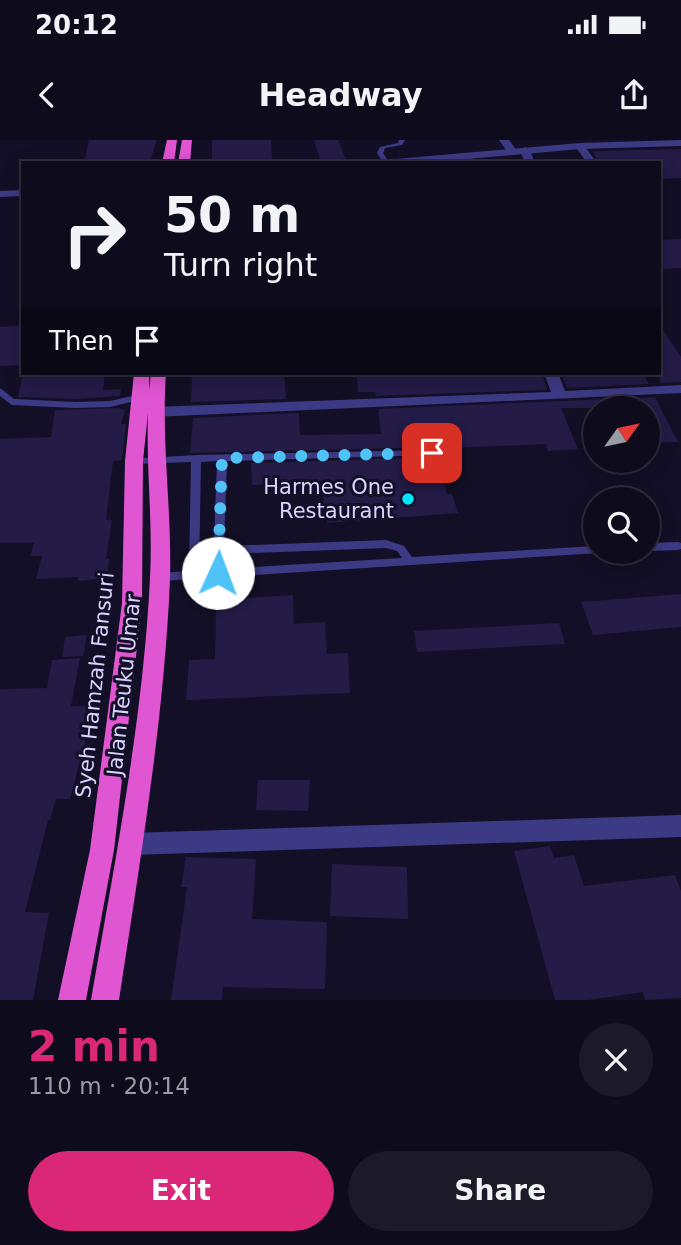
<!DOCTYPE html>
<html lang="en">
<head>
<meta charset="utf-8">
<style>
  body { margin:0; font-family:"DejaVu Sans",sans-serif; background:#1c1929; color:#f1f3f6; height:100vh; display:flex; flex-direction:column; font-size:26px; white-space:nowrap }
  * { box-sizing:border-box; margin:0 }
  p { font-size:23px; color:#9b9ba3 }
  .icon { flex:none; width:38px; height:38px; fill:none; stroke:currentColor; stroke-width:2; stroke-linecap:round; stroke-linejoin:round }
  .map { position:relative; height:860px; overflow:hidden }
  .sheet { display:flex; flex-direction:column; background:#0e0b1c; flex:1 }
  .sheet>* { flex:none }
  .guide { position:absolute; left:21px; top:21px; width:640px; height:214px; border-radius:0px; box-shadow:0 4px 18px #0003,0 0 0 2px #2e2b3b; background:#0e0b1c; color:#f1f3f6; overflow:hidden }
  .needle { width:46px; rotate:57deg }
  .buttons { position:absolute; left:583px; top:256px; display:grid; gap:14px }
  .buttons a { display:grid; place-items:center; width:77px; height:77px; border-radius:50%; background:#0e0b1c; box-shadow:0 4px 18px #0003,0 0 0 2px #2e2b3b; font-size:35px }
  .pin { position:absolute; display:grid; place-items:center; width:60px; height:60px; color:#fff; margin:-30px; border-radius:14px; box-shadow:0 4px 10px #0006 }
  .me { position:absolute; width:77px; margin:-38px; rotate:2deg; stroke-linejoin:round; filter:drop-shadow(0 0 5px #0008) }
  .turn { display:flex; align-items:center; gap:24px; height:147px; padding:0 28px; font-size:32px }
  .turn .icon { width:91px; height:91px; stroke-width:2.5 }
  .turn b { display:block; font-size:49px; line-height:60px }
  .then { display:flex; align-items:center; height:66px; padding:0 28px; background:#0003; gap:14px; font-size:26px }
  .round { display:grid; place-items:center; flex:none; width:74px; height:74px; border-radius:37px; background:#1c1929 }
  .overview { display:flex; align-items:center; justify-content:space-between; height:119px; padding:0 28px }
  h1 { font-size:42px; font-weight:700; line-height:52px; color:#db2777 }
  .cta { display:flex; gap:14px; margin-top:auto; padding:14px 28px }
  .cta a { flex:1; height:80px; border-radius:42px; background:#db2777; color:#fff; font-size:28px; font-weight:700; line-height:80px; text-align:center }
  .cta a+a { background:#1c1929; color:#f1f3f6 }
  .status { display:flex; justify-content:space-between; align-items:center; height:49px; padding:0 35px; background:#0e0b1c; direction:ltr }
  .status svg { height:19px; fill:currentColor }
  header { display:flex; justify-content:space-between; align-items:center; height:91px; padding:0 28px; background:#0e0b1c; font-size:32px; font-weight:700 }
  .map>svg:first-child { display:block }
  .building { fill:#241b47 }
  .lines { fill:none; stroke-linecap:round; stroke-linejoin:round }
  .service { fill:#3d3a85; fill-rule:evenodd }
  .minor { fill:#3d3a85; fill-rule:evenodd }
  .tertiary { fill:#3d3a85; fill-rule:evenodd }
  .trunk { fill:#e055d1; fill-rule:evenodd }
  .route { stroke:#4fc3f7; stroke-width:12; stroke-dasharray:0 21.6 }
  .poi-dot { fill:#00e5ff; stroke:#130f26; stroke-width:2.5 }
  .labels { text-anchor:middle; stroke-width:6; stroke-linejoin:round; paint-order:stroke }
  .poi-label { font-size:21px; fill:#d9d4ff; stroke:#130f26; text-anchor:end }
  .street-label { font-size:21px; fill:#d9d4ff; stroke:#130f26 }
</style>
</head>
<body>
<div class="status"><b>20:12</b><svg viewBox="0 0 49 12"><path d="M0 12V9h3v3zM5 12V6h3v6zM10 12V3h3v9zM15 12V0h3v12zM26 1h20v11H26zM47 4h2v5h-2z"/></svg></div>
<header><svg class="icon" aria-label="back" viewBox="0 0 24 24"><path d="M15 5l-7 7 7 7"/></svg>Headway<svg class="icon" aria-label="share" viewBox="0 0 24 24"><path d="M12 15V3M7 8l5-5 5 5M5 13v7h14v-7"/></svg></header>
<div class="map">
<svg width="681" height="860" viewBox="0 0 681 860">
  <rect width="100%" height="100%" fill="#130f26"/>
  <path class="building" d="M89 0H157L150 21 84 23Z
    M212 0H271L272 19H266L267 23H212Z
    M314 0H338L347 23H321Z
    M681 9V38L660 39V23H599L592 11Z
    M681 99V128L660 129V100Z
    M23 185V225L0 226V187Z
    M660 185 681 217V242L660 243Z
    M23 233H53L52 236 105 233 103 250 121 249 120 256 76 259 18 257Z
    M192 233H284L286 259 191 262Z
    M357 233H542L547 250 376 256 375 252H358Z
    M561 233H643L649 244 567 248Z
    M655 257 678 302 648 303V268H561L578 309 548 311 546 304 454 308 455 312H439L432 307 190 313 193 278 299 273 300 295 381 294 378 269Z
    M118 268 125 270 121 284H126L122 320 113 321 106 380H112L106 419H109L107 438 78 441V437L36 439 42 416H30L34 403H0V299L51 297 55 270Z
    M437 317 447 354H452L458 373 327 383 321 341 252 345 251 323Z
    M681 454V487L593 495 581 462Z
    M293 455 294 484 325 482 327 514 348 513 350 553 186 560 189 520 215 519 216 460Z
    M559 483 565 504 417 512 414 491Z
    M87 495 83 516 62 517 65 497Z
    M80 518 71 566H94L88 591 70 659H56L50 680H48L25 772 49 773 33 860H0V549L47 548 52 520Z
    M258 640H310L308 671 256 670Z
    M550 706 554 718 574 715 584 746 675 735 681 751V858L645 860 643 852 588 860H555L514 711Z
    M186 717 256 719 252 779 327 782 325 849 223 847 222 860H171L187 747H181Z
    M332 724 407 727 408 779 330 776Z"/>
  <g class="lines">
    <path class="service" d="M399 0H405L402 5 385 8 383 13 389 22 383 23 377 13 380 7 398 3Z
      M0 248 14 259 76 262 110 261 141 254 145 257 144 259 110 267 76 268 12 265 0 256Z
      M432 310 437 313 435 315 227 321 224 406 386 400 404 406 412 417 595 406V411H599V413L160 441 156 440 155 437 156 434 160 433 189 431 191 322 134 324 131 323 129 321 131 319 196 315ZM217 321 213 429 199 430 201 322ZM386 408 397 411 402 418 223 429 224 414Z
      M678 402 681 403V409L678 410 648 411V403Z"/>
    <path class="minor" d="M499 0H509L517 11 516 13H508Z
      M577 4H583L597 23H587L575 6Z
      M525 7 530 10 535 23H525L520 10Z
      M23 50V56L0 57V51Z
      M544 233H558L565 251 681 245V253L154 277 147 272 154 267 551 252Z
      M681 675V697L130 715 122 712 119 704 122 696 130 693Z"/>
    <path class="tertiary" d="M681 0V6L580 9 422 23H379L384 20 580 3Z"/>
    <path class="trunk" d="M167 0H177L174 23H162Z
      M182 0H192L190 23H178Z
      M134 233H149V250L151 233H166C161 302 172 370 170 439 164 581 140 721 119 860H91C115 720 143 580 150 438 153 383 146 328 148 273L143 321 142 463 114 710 86 860H58L90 710 122 463 125 321Z"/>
  </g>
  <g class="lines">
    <path class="route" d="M218 433 222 318 432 313"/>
  </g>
  <circle class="poi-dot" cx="408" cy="359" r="7"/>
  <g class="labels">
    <g class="poi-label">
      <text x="394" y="354">Harmes One<tspan x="394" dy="24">Restaurant</tspan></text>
    </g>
    <g class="street-label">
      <text transform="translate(95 545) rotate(-84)" y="7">Syeh Hamzah Fansuri</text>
      <text transform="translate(124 545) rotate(-84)" y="7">Jalan Teuku Umar</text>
    </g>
  </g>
</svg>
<div class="buttons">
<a><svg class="needle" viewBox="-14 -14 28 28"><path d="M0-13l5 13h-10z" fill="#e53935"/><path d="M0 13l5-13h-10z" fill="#9b9ba3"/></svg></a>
<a><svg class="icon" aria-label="search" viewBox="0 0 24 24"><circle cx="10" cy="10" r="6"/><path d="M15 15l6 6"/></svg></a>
</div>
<div class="pin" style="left:432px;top:313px;background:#d93025"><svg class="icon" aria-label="arrive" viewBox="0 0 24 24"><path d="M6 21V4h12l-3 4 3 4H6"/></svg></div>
<svg class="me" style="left:218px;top:433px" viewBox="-20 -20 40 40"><circle r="19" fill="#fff"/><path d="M0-13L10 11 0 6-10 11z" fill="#4fc3f7"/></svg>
<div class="guide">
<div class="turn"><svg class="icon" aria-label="right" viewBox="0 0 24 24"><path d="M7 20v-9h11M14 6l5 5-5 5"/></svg><div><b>50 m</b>Turn right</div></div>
<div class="then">Then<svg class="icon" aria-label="arrive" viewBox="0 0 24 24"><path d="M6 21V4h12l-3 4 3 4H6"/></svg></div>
</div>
</div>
<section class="sheet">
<div class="overview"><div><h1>2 min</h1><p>110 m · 20:14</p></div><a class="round"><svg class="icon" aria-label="close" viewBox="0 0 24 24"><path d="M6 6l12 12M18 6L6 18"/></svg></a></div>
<div class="cta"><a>Exit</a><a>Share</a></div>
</section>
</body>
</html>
